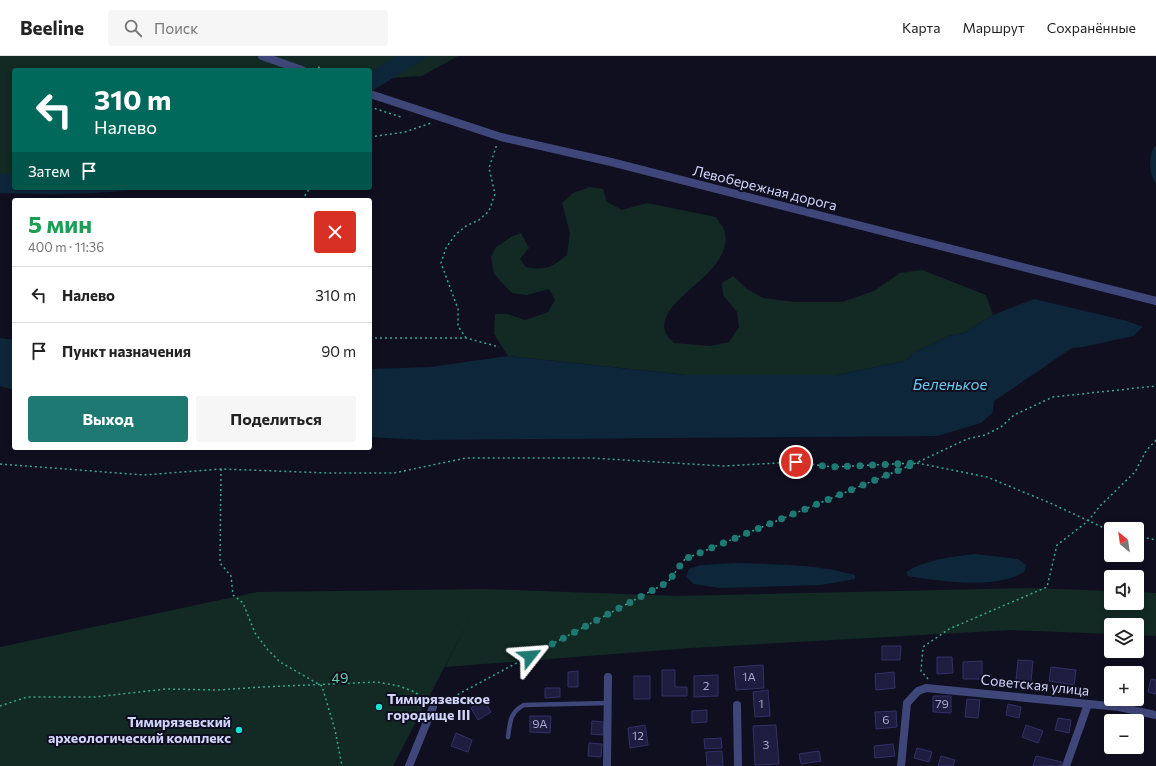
<!DOCTYPE html>
<html lang="ru">
<head>
<meta charset="utf-8">
<style>
  body { margin:0; font-family:Commissioner,sans-serif; background:#f6f6f6; color:#222; height:100vh; display:flex; flex-direction:column; font-size:15px; white-space:nowrap }
  * { box-sizing:border-box; margin:0 }
  p { font-size:13px; color:#767676 }
  .icon { flex:none; width:22px; height:22px; fill:none; stroke:currentColor; stroke-width:2; stroke-linecap:round; stroke-linejoin:round }
  .map { position:relative; flex:1; overflow:hidden }
  .details { position:absolute; left:12px; top:142px; width:360px; height:252px; display:flex; flex-direction:column; background:#fff; border-radius:4px; box-shadow:0 2px 6px #0003 }
  .details>* { flex:none }
  .hud { position:absolute; left:12px; top:12px; width:360px; height:122px; border-radius:4px; box-shadow:0 2px 6px #0003; background:#00695c; color:#fff; overflow:hidden }
  .needle { width:26px; rotate:331deg }
  .fabs { position:absolute; left:1104px; top:466px; display:grid; gap:8px }
  .fabs a { display:grid; place-items:center; width:40px; height:40px; border-radius:4px; background:#fff; box-shadow:0 2px 6px #0003; font-size:20px }
  .pin { position:absolute; display:grid; place-items:center; width:34px; height:34px; color:#fff; margin:-17px; border:2px solid #fff; border-radius:50%; box-shadow:0 1px 4px #0007 }
  .me { position:absolute; width:44px; margin:-22px; rotate:62deg; stroke-linejoin:round; filter:drop-shadow(0 0 3px #0008) }
  .turn { display:flex; align-items:center; gap:14px; height:84px; padding:0 16px; font-size:18px }
  .turn .icon { width:52px; height:52px; stroke-width:2.5 }
  .turn b { display:block; font-size:28px; line-height:34px }
  .then { display:flex; align-items:center; height:38px; padding:0 16px; background:#0003; gap:8px; font-size:15px }
  .round { display:grid; place-items:center; flex:none; width:42px; height:42px; border-radius:4px; background:#f6f6f6 }
  .head { display:flex; align-items:center; justify-content:space-between; height:68px; padding:0 16px }
  h1 { font-size:24px; font-weight:700; line-height:30px; color:#1e9e55 }
  .primary-button { display:flex; gap:8px; margin-top:auto; padding:8px 16px }
  .primary-button a { flex:1; height:46px; border-radius:4px; background:#1d7972; color:#fff; font-size:16px; font-weight:700; line-height:46px; text-align:center }
  .primary-button a+a { background:#f6f6f6; color:#222 }
  ul { padding:0; list-style:none }
  li { display:flex; align-items:center; gap:12px; height:56px; padding:0 16px; border-top:1px solid #e0e0e0 }
  li div { flex:1 }
  li b { display:block; font-size:15px }
  li em { font-style:normal }
  header { display:flex; align-items:center; gap:24px; box-sizing:border-box; height:56px; padding:0 20px; background:#fff; border-bottom:1px solid #e0e0e0 }
  header strong { font-size:19px }
  nav { display:flex; gap:22px; margin-inline-start:auto; font-size:14px }
  .search { width:280px; height:36px; background:#f6f6f6; display:flex; align-items:center; gap:10px; box-sizing:border-box; padding:0 14px; border-radius:4px; color:#767676; font-size:15px }
  .map>svg:first-child { display:block }
  .green { fill:#132924 }
  .water { fill:#0e263a }
  .building { fill:#1e1d3f; stroke:#323169 }
  .lines { fill:none; stroke-linecap:round; stroke-linejoin:round }
  .path { stroke:#39a88d; stroke-width:1.5; stroke-dasharray:2 3; stroke-linecap:butt }
  .service { stroke:#3f477a; stroke-width:4.5 }
  .minor { stroke:#3f477a; stroke-width:8 }
  .route { stroke:#1d7972; stroke-width:7; stroke-dasharray:0 12.6 }
  .poi-dot { fill:#16e3d3; stroke:#0f0f20; stroke-width:1.5 }
  .labels { text-anchor:middle; stroke-width:4; stroke-linejoin:round; paint-order:stroke }
  .number-label { font-size:12px; fill:#a5a7cc }
  .street-label { font-size:14px; fill:#d2d5fb; stroke:#0f0f20 }
  .park-label { font-size:14px; fill:#66d3a4; stroke:#0f0f20 }
  .poi-label { font-size:14px; font-weight:bold; fill:#d2d5fb; stroke:#0f0f20; text-anchor:start }
  .water-label { font-size:15px; font-style:italic; fill:#6acaf1; stroke:#0f0f20 }
</style>
</head>
<body>
<header>
<strong>Beeline</strong>
<div class="search"><svg class="icon" aria-label="search" viewBox="0 0 24 24"><circle cx="10" cy="10" r="6"/><path d="M15 15l6 6"/></svg>Поиск</div>
<nav><a>Карта</a><a>Маршрут</a><a>Сохранённые</a></nav>
</header>
<div class="map">
<svg width="1156" height="710" viewBox="0 0 1156 710">
  <rect width="100%" height="100%" fill="#0f0f20"/>
  <path class="green" d="M0 0H458L422 20 391 22 373 13 374 14 370 17V14H14V118H0Z
    M590 131 603 133 607 146 622 154 647 147 716 161C718 165 724 171 725 177 733 218 656 243 665 275 666 279 671 284 674 287L711 290 729 286 739 271 737 256 723 239 722 227 733 220 747 233 763 242 795 246H842L874 235 900 217 922 214 986 239 993 259 964 277 949 280 915 296 905 305 837 319H686L508 300 494 278 495 258H507L525 264 548 256 555 244 549 233 527 239 512 237 494 218 491 201 496 191 511 181 521 177 529 192 520 203 526 211C546 215 552 211 567 199L570 177 562 147 573 137Z
    M1032 532 1111 535V547H1137V536L1156 537V580L1137 579V569H1111V578L1012 574 691 592 445 611 470 562 393 710H0V591L257 536 485 533 677 540Z"/>
  <path class="water" d="M396 0H429L370 36V17Z
    M1154 91H1156V128C1149 118 1148 102 1154 91Z
    M0 118H14V132H146C97 139 49 139 0 137Z
    M1034 243 1127 265 1143 271 1133 280 1083 291 1072 292 994 345 993 356 981 367 937 380 423 384 370 381V313L430 311 508 300 686 319H837L905 305 915 296 949 280 964 277 993 259Z
    M0 282 14 284V334L0 330Z
    M975 498 1018 503 1026 509 1025 515C1001 534 937 525 908 520L906 516C927 503 951 501 975 498Z
    M734 507C774 508 816 508 855 519V523L821 529 719 532 694 528 686 521 689 513 701 509Z"/>
  <path class="building" d="M1105 586H1111V595H1128V601L1105 600Z
    M882 590H901L900 604H882Z
    M937 601H952L953 617 937 618Z
    M1018 604 1033 605 1031 625 1016 624Z
    M982 605V623H963V606Z
    M763 609 764 632 736 634 734 611Z
    M1051 611 1076 614 1074 629 1049 625Z
    M662 614H675V631H687V640H662Z
    M578 615V631H568V616Z
    M894 616 895 632 876 634 875 618Z
    M718 619V640L694 641V620Z
    M634 620H650V643H634Z
    M1151 623 1156 624V638L1148 636Z
    M545 632H560V641L545 642Z
    M768 634 770 660 755 661 753 636Z
    M933 640H951V657L933 656Z
    M967 643 980 644 978 662 965 661Z
    M484 644 491 656 478 664 471 652Z
    M1008 648 1021 651 1019 662 1006 659Z
    M707 654V666L692 667V655Z
    M896 655 897 671 876 673 875 656Z
    M530 660H551L550 677 530 676Z
    M1058 662 1071 664 1069 677 1055 674Z
    M592 665 604 666 603 679 591 678Z
    M645 669 648 689 630 692 628 672Z
    M776 669 779 708 755 709 753 670Z
    M1026 669 1043 675 1038 687 1022 681Z
    M456 677 472 684 468 696 451 690Z
    M721 682 722 692 705 693 704 683Z
    M589 687 602 688 601 701 588 700Z
    M893 688 895 700 875 702 874 690Z
    M917 692 932 696 929 706 914 702Z
    M722 695 723 710H707L706 696Z
    M819 695 821 705 801 708 799 698Z
    M941 700 955 704 953 710H938Z
    M1036 700 1062 706 1061 710H1033Z"/>
  <g class="lines">
    <path class="path" d="M318 11 327 14
      M370 51 401 61
      M370 81 405 76 431 67
      M302 144 310 132
      M370 282H466L499 291
      M466 282 458 270V253L441 207 446 192 455 179 466 170 479 164 489 155 495 138 489 112 497 88
      M917 407 987 421 1050 447 1102 471 1111 473
      M0 408 144 419 221 413 329 417H394L466 402H591L724 410 796 406 832 411 913 407
      M221 413 220 507 231 520 233 539 243 547 255 577 268 594 280 606 322 630 335 674 342 710
      M1137 480 1156 484
      M928 623 921 615 923 591 949 573 1047 531 1057 489 1088 465 1100 450 1135 416 1146 395 1156 384
      M440 648 668 526 685 503 916 407 967 383 985 379 1001 371 1014 359 1053 341 1156 330
      M0 650 27 641H95L166 633 218 634 262 631 377 626 399 630 415 636 427 646"/>
    <path class="service" d="M508 681C510 666 510 656 524 649L608 647"/>
    <path class="minor" d="M262 0 302 14
      M370 38 501 81 611 106 1156 245
      M737 649 738 710
      M409 710 433 651
      M607 710 608 621
      M901 710 907 647 918 635 926 632 1119 651 1156 659
      M1066 710 1088 648"/>
  </g>
  <g class="lines">
    <path class="route" d="M530 600 668 526 685 503 916 407 832 411 796 406"/>
  </g>
  <g class="poi-dot">
    <circle cx="379" cy="651" r="4"/>
    <circle cx="239" cy="674" r="4"/>
  </g>
  <g class="labels">
    <g class="number-label">
      <text x="749" y="625">1А</text>
      <text x="706" y="634">2</text>
      <text x="761" y="652">1</text>
      <text x="942" y="652">79</text>
      <text x="886" y="668">6</text>
      <text x="540" y="672">9А</text>
      <text x="638" y="684">12</text>
      <text x="766" y="693">3</text>
    </g>
    <g class="street-label">
      <text transform="translate(765 132) rotate(14)" y="5">Левобережная дорога</text>
      <text transform="translate(1035 629) rotate(6)" y="5">Советская улица</text>
    </g>
    <g class="park-label">
      <text x="340" y="627">49</text>
    </g>
    <g class="poi-label">
      <text x="387" y="648">Тимирязевское<tspan x="387" dy="16">городище III</tspan></text>
      <text x="231" y="671" text-anchor="end">Тимирязевский<tspan x="231" dy="16">археологический комплекс</tspan></text>
    </g>
    <g class="water-label">
      <text x="950" y="334">Беленькое</text>
    </g>
  </g>
</svg>
<div class="fabs">
<a><svg class="needle" viewBox="-14 -14 28 28"><path d="M0-13l5 13h-10z" fill="#e53935"/><path d="M0 13l5-13h-10z" fill="#767676"/></svg></a>
<a><svg class="icon" aria-label="sound" viewBox="0 0 24 24"><path d="M4 9h4l5-4v14l-5-4H4zM17 9q2 3 0 6"/></svg></a>
<a><svg class="icon" aria-label="layers" viewBox="0 0 24 24"><path d="M12 4l9 5-9 5-9-5zM3 14l9 5 9-5"/></svg></a>
<a>+</a>
<a>−</a>
</div>
<div class="pin" style="left:796px;top:406px;background:#d93025"><svg class="icon" aria-label="arrive" viewBox="0 0 24 24"><path d="M6 21V4h12l-3 4 3 4H6"/></svg></div>
<svg class="me" style="left:530px;top:600px" viewBox="-20 -20 40 40"><path d="M0-17L14 15 0 8-14 15z" fill="#1d7972" stroke="#fff" stroke-width="4"/></svg>
<div class="hud">
<div class="turn"><svg class="icon" aria-label="left" viewBox="0 0 24 24"><path d="M17 20v-9H6M10 6l-5 5 5 5"/></svg><div><b>310 m</b>Налево</div></div>
<div class="then">Затем<svg class="icon" aria-label="arrive" viewBox="0 0 24 24"><path d="M6 21V4h12l-3 4 3 4H6"/></svg></div>
</div>
<section class="details">
<div class="head"><div><h1>5 мин</h1><p>400 m · 11:36</p></div><a class="round" style="background:#d93025;color:#fff"><svg class="icon" aria-label="close" viewBox="0 0 24 24"><path d="M6 6l12 12M18 6L6 18"/></svg></a></div>
<ul>
<li><svg class="icon" aria-label="left" viewBox="0 0 24 24"><path d="M17 20v-9H6M10 6l-5 5 5 5"/></svg><div><b>Налево</b></div><em>310 m</em></li>
<li><svg class="icon" aria-label="arrive" viewBox="0 0 24 24"><path d="M6 21V4h12l-3 4 3 4H6"/></svg><div><b>Пункт назначения</b></div><em>90 m</em></li>
</ul>
<div class="primary-button"><a>Выход</a><a>Поделиться</a></div>
</section>
</div>
</body>
</html>
